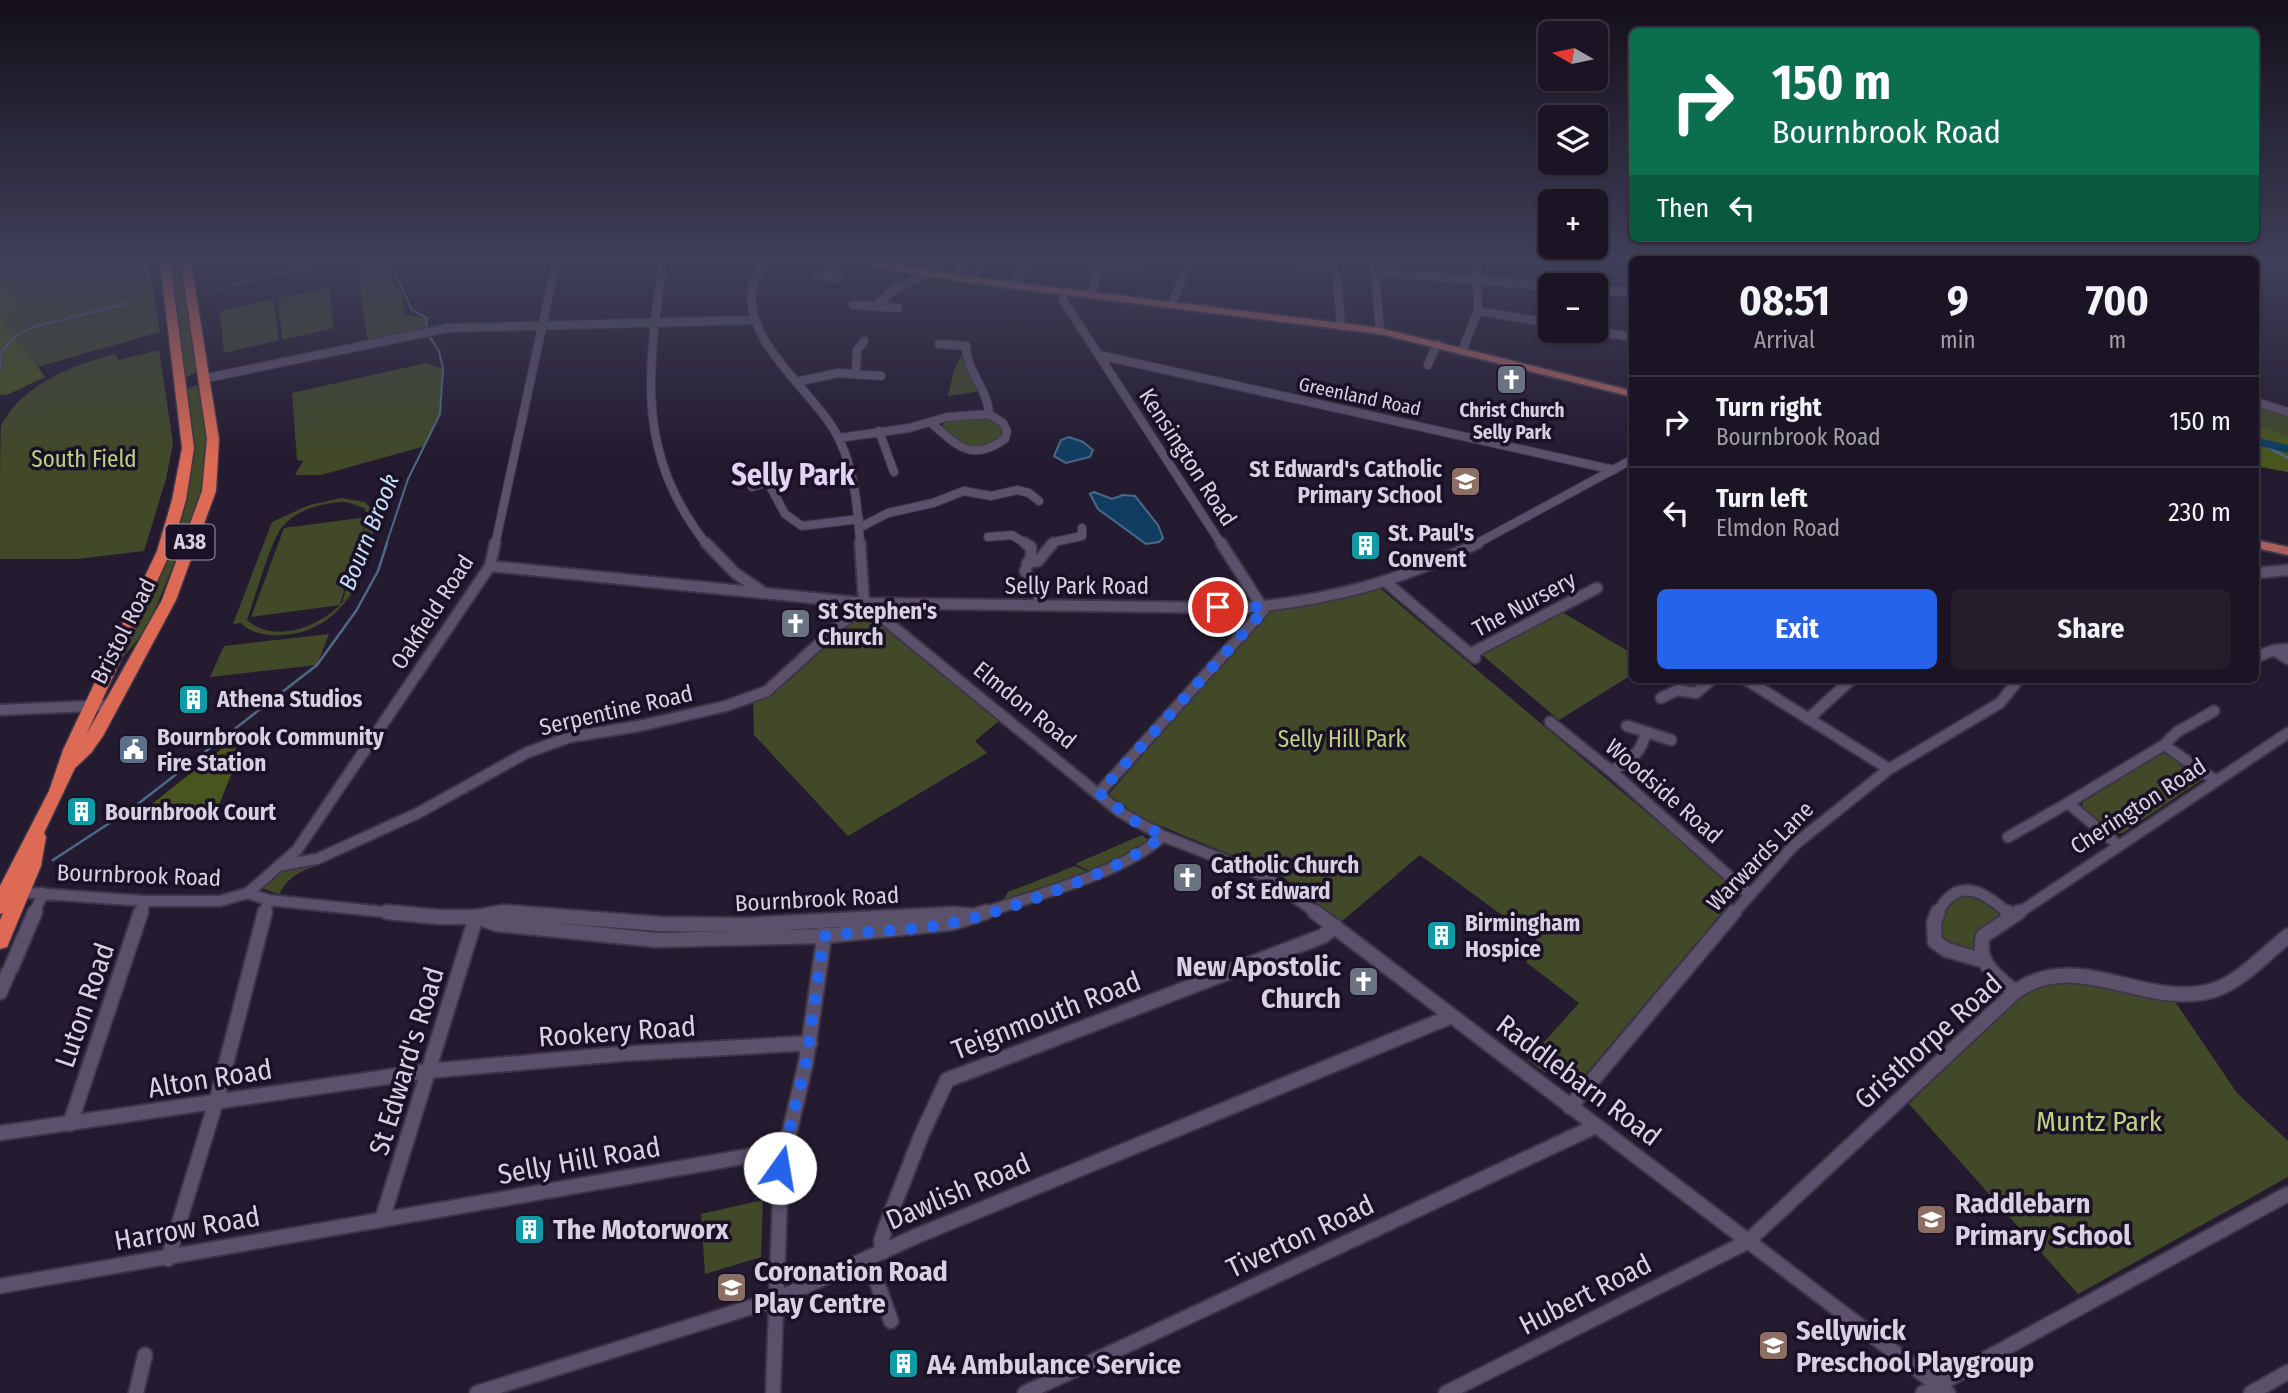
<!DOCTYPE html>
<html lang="en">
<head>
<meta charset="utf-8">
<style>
  body { margin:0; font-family:"Fira Sans Condensed",sans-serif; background:#241d2c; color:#f1f3f6; height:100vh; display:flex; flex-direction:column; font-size:26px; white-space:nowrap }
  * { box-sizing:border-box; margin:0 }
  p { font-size:23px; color:#a09ea6 }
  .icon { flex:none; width:38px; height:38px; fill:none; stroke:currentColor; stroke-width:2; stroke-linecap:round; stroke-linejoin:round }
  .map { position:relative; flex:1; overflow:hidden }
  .sheet { position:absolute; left:1629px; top:256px; width:630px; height:427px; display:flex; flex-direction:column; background:#1b1424; border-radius:10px; box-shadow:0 2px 5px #0004,0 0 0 2px #393341 }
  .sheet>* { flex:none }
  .guide { position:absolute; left:1629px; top:28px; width:630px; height:214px; border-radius:10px; box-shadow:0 2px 5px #0004,0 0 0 2px #393341; background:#0b6e4f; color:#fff; overflow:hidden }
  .needle { width:46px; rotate:279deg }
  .fabs { position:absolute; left:1538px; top:21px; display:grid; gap:14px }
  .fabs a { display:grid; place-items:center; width:70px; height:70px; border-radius:10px; background:#1b1424; box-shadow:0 2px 5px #0004,0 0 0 2px #393341; font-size:35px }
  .pin { position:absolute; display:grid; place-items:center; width:60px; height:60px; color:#fff; margin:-30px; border:4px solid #fff; border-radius:50%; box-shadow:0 2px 7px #0007 }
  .me { position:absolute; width:77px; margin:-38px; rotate:13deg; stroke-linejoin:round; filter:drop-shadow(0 0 5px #0008) }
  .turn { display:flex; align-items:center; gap:24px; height:147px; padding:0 28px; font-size:32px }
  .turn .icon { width:91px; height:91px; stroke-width:2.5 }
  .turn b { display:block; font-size:49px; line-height:60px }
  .then { display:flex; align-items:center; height:66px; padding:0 28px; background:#0003; gap:14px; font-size:26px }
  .eta { display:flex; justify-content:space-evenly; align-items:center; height:119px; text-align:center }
  .eta b { font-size:42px; font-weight:700; line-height:49px }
  .primary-button { display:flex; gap:14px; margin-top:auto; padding:14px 28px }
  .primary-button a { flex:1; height:80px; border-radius:10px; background:#2563eb; color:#fff; font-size:28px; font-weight:700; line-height:80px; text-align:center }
  .primary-button a+a { background:#241d2c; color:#f1f3f6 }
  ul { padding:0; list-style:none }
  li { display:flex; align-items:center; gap:21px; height:91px; padding:0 28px; border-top:2px solid #393341 }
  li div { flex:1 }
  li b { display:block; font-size:26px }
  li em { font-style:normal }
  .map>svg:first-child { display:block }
  .green { fill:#414929; fill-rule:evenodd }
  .forest { fill:#49551e }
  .water { fill:#103c61; stroke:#4c6987; stroke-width:2 }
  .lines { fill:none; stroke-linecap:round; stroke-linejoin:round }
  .stream-far1 { stroke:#4c6987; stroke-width:2 }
  .stream { stroke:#4c6987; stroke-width:2.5 }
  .river { fill:#103c61; fill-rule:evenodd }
  .minor-far2-casing { stroke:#3d3648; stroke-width:10 }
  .minor-far1-casing { stroke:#3d3648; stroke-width:14 }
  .minor-casing { stroke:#3d3648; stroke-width:18 }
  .major-casing { stroke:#3d3648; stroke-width:4 }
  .highway-casing { stroke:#3d3648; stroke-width:3 }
  .minor-far2 { stroke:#5c516b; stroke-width:8 }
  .minor-far1 { stroke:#5c516b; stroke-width:10 }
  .minor { stroke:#5c516b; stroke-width:14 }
  .major { fill:#a9605d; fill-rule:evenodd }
  .highway { fill:#dd6a54; fill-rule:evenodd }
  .route { stroke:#2563eb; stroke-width:12; stroke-dasharray:0 21.6 }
  .labels { text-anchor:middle; stroke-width:7; stroke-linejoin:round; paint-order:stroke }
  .far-street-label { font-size:19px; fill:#d7d2e1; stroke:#1b1126 }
  .far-poi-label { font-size:19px; font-weight:bold; fill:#d7d2e1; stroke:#1b1126 }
  .shield { fill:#1b1126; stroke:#9f98a9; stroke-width:2 }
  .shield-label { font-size:21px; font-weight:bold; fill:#d7d2e1 }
  .street-label { font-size:23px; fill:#d7d2e1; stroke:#1b1126 }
  .park-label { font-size:23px; fill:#bdd17f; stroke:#1b1126 }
  .poi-label { font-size:23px; font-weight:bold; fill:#d7d2e1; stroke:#1b1126; text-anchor:start }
  .water-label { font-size:24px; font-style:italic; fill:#c5def7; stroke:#1b1126 }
  .near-poi-label { font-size:28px; font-weight:bold; fill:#d7d2e1; stroke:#1b1126; text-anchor:start }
  .near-street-label { font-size:28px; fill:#d7d2e1; stroke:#1b1126 }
  .near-park-label { font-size:28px; fill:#bdd17f; stroke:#1b1126 }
  .district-label { font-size:30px; font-weight:bold; fill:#e0d4f2; stroke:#1b1126 }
</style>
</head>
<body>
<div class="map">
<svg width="2288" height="1393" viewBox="0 0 2288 1393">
  <rect width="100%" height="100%" fill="#241b30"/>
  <path class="green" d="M0 262H149L160 332 37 367 4 322H0Z
    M168 262H181L196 372 184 379 177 311Z
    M311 262H345L202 293Z
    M356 262H393L391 277 402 295 405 315 427 318 425 330 368 343Z
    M1230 262H1337L1338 274H1333Z
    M329 287 334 328 282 340 278 298Z
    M273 299 279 340 224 353 220 311Z
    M159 350 173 443 166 479 144 551 77 559H0C0 539 0 437 1 426 22 384 73 365 115 354L118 360Z
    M961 356 981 391 948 396 954 370Z
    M426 363 443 369 440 414 425 446 321 475H295L303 461 297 460 292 393Z
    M196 385 199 388 208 440 203 493 147 629 118 663 139 617 191 449 186 389Z
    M2256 405 2288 414V472L2256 466Z
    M987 417 1003 428 1002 435C991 449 976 447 960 445L942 426 947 420Z
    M341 498 365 502 375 513C374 569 343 633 282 635 267 636 252 634 241 623L233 624 272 522 309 505ZM347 502 364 508 368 515 342 603 340 604 367 517 284 528 251 617 340 605C318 627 274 644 247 620 254 600 271 541 282 527 297 509 324 502 347 502Z
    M1381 589 1740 891 1585 1075 1544 1072 1528 1060 1579 1003 1526 962 1540 943 1420 855 1341 922 1280 875 1139 817 1109 794 1265 613Z
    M1560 611 1633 654V674L1559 720 1481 654Z
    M865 612 919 652 1000 720 975 741 987 753 848 836 754 735 753 698 858 613Z
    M329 634 317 665 210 677 224 646Z
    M2164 752C2179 757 2195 766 2203 779L2123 833C2107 835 2091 819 2082 807L2083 802Z
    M1142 835 1148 840 1094 873 1075 864Z
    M317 860 316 866C298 872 288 878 279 894L264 889V885L281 869Z
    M1075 866 1093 874 999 908 1008 892Z
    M1967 894 1988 901 2005 916C1991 925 1970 933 1976 952L1945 946 1939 939 1942 909 1952 899Z
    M2079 982 2098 984 2138 996 2174 1000 2237 1093 2288 1141V1177L2078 1294 1909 1104 1981 1032 2026 993 2048 985Z
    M763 1200 761 1257 705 1274 701 1214Z"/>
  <path class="forest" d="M0 277 11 280 13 286 9 295 21 305 4 322 45 377 9 394 0 395Z
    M2256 425 2288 436V472L2256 466Z
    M235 738 236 762 219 805 138 815Z"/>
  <path class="water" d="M1069 437 1083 442 1093 450 1090 457 1066 463 1054 456 1061 440Z
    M1094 492 1112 499 1123 495 1135 496 1158 525 1163 538 1159 542 1146 544 1098 509 1090 494Z"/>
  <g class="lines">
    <path class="stream-far1" d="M0 354 14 337 30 328 128 303
      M0 357V370
      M2256 441 2288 458
      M386 545 408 479 440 414 443 369 439 351 426 331 427 318 412 310 394 271 396 262"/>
    <path class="stream" d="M53 860 134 807 317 665 356 611 378 571 387 543"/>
    <path class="river" d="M2256 437 2288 445V453L2256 445Z"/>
    <defs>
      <path id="minor-far2" d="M663 262C648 370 634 452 707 545
        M764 262C761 270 755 278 753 286 740 343 819 394 840 441 855 473 858 510 860 545
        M1083 262 1139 268
        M1374 262 1380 331
        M1630 262 1633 265
        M2256 263 2288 269
        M1374 272 1550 286
        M931 273 941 262
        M815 274 839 278
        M825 276 839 262
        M954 277 966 262
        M1337 277 1341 326
        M971 280 986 262
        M1013 285 1028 262
        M1596 290 1633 292
        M1065 291 1063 300 1222 545
        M1091 294 1100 264
        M1172 304 1189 262
        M853 305 898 308
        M877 305 893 290 928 273
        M1478 311 1550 323
        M1596 331 1633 337
        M1462 351 1478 311 1477 262
        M1099 355 1614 470
        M1428 365 1437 344
        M856 371 857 350 864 341
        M202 379 448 328 755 320
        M796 382 838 373 881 376
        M2256 402 2288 412
        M930 422C957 445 971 463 1005 439L1007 431 1003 423 989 414
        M879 431 894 472
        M839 438 909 428 947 417 989 414C988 388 966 372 966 346L939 344
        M752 487 768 482 785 514 802 526 859 519
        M859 528 888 513 933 503 964 491 991 496 1017 490 1029 493 1039 501
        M988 537 1012 535 1028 545
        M495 545 556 262
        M1051 545 1054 542 1082 536V528
        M1474 545 1633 459"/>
      <path id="minor-far1" d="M706 543 735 573 760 590
        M860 543 864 603
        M1025 543 1031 547V556L1025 571 1039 591V605
        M1027 563 1038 561 1053 543
        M490 566 864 603 1241 608C1330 601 1397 582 1478 543
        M2256 573 2288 570
        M1387 583 1475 658
        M864 603 1120 812 1163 836 1265 876 1318 914
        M2288 649 2274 650 2288 659
        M1470 654 1597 588
        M2256 657 2274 650
        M1745 679 1889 769
        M1661 698 1678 690 1696 693 1712 679
        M0 710 113 705
        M1808 719 1852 679
        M1550 722 1611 771 1749 894
        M1646 732 1671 740
        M2164 745 2216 781
        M1611 771C1630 761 1641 754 1646 732L1627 726
        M1099 793 1264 610 1221 543
        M2008 837 2068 803
        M2118 845 2068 803 2164 745 2177 732 2214 711
        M283 865 317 859 418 813 526 753 570 737 639 726 726 706 767 691 864 603
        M17 892 145 901H220L248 893 297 850 490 566 495 543
        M248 893 268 900 404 914
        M34 914 43 893
        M141 914 145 901
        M265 914 268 900
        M495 914H524
        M980 914C1035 895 1121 874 1163 836
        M1733 914 1794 845 1889 769 2000 703 2019 679
        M1937 914C1957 875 1984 891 2009 914
        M2017 914 2288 733"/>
      <path id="minor" d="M387 912 439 917H476L504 912 661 924 744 925 954 914 975 916
        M1315 912 1948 1393
        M1938 912 1934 923 1935 942 1947 950 1982 960
        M2007 912 2012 916
        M479 918 496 924 656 940 824 936 952 923 986 912
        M11 968 35 912
        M0 992 8 973
        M2015 992C1996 976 1976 963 1983 936L2019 912
        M1570 1107 1734 912
        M70 1124 141 912
        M0 1133 428 1071 620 1054 810 1043
        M382 1220 476 917
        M883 1252 881 1241 886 1226 921 1136 947 1080 1323 936 1335 926
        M868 1258 891 1321
        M168 1259 218 1095 265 912
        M0 1286 784 1150
        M136 1393 145 1355
        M477 1393 777 1299 919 1235 1452 1016
        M773 1393 781 1168 806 1062 825 931
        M1025 1393 1596 1126
        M1446 1393 1747 1242 2015 992C2078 947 2147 1011 2214 990 2242 981 2266 953 2288 936
        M1923 1393 2288 1194
        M2251 1393 2288 1372"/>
      <path id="major" d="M860 262H881L971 277 1380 328 1633 391V397L1380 334 971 283 865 265Z
        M2256 540 2288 547V555L2256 548Z"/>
      <path id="highway" d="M160 262H170L194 448 186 500 171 551 86 735 162 600 202 491 207 439 181 262H191L219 439 216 491 176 600 103 736 91 753 75 768 44 833 46 837 41 866 7 947 0 949V920L3 913 0 914V886L49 791 63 750 157 551 172 500 182 448Z"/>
    </defs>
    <use href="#minor-far2" class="minor-far2-casing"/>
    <use href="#minor-far1" class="minor-far1-casing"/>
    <use href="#minor" class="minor-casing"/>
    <use href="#major" class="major-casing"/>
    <use href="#highway" class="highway-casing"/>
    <use href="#minor-far2" class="minor-far2"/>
    <use href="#minor-far1" class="minor-far1"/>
    <use href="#minor" class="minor"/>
    <use href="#major" class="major"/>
    <use href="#highway" class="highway"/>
  </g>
  <linearGradient id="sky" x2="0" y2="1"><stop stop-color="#140f1a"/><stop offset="0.57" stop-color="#3f3f59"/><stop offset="1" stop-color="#3f3f59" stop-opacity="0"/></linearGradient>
  <rect width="2288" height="457" fill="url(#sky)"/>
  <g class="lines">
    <path class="route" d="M780 1168 806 1062 824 936C866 931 911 931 952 923 1001 913 1129 869 1163 835L1137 823 1099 793 1264 610 1263 607H1218"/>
  </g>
  <defs>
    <symbol id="church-square" viewBox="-11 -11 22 22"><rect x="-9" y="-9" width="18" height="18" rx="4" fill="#6b7280" stroke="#1b1126"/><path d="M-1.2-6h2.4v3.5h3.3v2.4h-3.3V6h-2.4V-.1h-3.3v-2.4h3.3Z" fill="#fff"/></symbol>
    <symbol id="school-square" viewBox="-11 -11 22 22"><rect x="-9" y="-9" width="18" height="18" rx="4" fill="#8d6e63" stroke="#1b1126"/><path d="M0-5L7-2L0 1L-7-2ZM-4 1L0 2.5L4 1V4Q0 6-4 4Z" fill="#fff"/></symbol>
    <symbol id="building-square" viewBox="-11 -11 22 22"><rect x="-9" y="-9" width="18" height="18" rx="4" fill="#0f9aa8" stroke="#1b1126"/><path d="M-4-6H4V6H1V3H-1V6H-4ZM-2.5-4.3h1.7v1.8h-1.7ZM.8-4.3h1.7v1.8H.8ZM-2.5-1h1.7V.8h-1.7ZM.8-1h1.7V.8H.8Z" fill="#fff"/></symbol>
    <symbol id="civic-square" viewBox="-11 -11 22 22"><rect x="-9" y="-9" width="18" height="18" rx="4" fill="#5c6f8a" stroke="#1b1126"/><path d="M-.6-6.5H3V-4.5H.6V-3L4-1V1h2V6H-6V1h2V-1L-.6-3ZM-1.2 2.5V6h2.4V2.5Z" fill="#fff"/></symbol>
  </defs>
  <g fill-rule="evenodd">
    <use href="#church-square" x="1494" y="362" width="35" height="35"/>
    <use href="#school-square" x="1448" y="464" width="35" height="35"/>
    <use href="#building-square" x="1348" y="528" width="35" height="35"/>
    <use href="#church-square" x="778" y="606" width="35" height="35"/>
    <use href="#building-square" x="176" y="682" width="35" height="35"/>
    <use href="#civic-square" x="116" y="732" width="35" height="35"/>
    <use href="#building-square" x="64" y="794" width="35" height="35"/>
    <use href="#church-square" x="1170" y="860" width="35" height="35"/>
    <use href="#building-square" x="1424" y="918" width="35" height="35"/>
    <use href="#church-square" x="1346" y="964" width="35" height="35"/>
    <use href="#school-square" x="1914" y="1202" width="35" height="35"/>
    <use href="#building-square" x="512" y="1212" width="35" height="35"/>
    <use href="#school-square" x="714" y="1270" width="35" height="35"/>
    <use href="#school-square" x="1756" y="1328" width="35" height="35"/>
    <use href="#building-square" x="886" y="1346" width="35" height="35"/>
  </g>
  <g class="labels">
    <g class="far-street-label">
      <text transform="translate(1360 396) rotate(12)" y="7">Greenland Road</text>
    </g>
    <g class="far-poi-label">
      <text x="1512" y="417">Christ Church<tspan x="1512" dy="22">Selly Park</tspan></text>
    </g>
    <rect class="shield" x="165.5" y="524.5" width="49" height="35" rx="5"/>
    <g class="shield-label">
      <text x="190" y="549">A38</text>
    </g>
    <g class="street-label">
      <text transform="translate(1188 457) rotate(57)" y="8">Kensington Road</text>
      <text x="1077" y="594">Selly Park Road</text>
      <text transform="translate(1524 604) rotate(-28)" y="8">The Nursery</text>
      <text transform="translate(432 612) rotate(-57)" y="8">Oakfield Road</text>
      <text transform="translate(123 631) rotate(-63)" y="8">Bristol Road</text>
      <text transform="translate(1025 705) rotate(39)" y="8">Elmdon Road</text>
      <text transform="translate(616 710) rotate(-13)" y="8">Serpentine Road</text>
      <text transform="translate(1664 791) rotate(41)" y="8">Woodside Road</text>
      <text transform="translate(2138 806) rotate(-33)" y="8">Cherington Road</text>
      <text transform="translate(1760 856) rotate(-46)" y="8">Warwards Lane</text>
      <text transform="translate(139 875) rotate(2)" y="8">Bournbrook Road</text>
      <text transform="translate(817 899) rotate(-3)" y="8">Bournbrook Road</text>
    </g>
    <g class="park-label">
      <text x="84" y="467">South Field</text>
      <text x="1342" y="747">Selly Hill Park</text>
    </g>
    <g class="poi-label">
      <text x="1442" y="477" text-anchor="end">St Edward's Catholic<tspan x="1442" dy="26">Primary School</tspan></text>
      <text x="1388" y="541">St. Paul's<tspan x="1388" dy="26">Convent</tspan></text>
      <text x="818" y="619">St Stephen's<tspan x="818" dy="26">Church</tspan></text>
      <text x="217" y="707">Athena Studios</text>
      <text x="157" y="745">Bournbrook Community<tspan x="157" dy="26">Fire Station</tspan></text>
      <text x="105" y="820">Bournbrook Court</text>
      <text x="1211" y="873">Catholic Church<tspan x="1211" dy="26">of St Edward</tspan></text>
      <text x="1465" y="931">Birmingham<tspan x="1465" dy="26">Hospice</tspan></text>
    </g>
    <g class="water-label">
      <text transform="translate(369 532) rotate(-68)" y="8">Bourn Brook</text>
    </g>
    <g class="near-poi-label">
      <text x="1341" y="976" text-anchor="end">New Apostolic<tspan x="1341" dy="32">Church</tspan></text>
      <text x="1955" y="1213">Raddlebarn<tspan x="1955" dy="32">Primary School</tspan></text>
      <text x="553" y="1239">The Motorworx</text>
      <text x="754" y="1281">Coronation Road<tspan x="754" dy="32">Play Centre</tspan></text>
      <text x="1796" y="1340">Sellywick<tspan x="1796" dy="32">Preschool Playgroup</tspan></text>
      <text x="927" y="1374">A4 Ambulance Service</text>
    </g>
    <g class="near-street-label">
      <text transform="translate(84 1005) rotate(-71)" y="10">Luton Road</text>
      <text transform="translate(1046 1015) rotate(-21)" y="10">Teignmouth Road</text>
      <text transform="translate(617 1031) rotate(-4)" y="10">Rookery Road</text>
      <text transform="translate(1928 1041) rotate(-42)" y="10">Gristhorpe Road</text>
      <text transform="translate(406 1061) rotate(-73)" y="10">St Edward's Road</text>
      <text transform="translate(210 1078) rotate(-9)" y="10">Alton Road</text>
      <text transform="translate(1579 1080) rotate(37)" y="10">Raddlebarn Road</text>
      <text transform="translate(579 1160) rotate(-10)" y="10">Selly Hill Road</text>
      <text transform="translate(958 1191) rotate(-23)" y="10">Dawlish Road</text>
      <text transform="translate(187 1228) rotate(-10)" y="10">Harrow Road</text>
      <text transform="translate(1300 1236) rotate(-25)" y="10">Tiverton Road</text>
      <text transform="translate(1585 1294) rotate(-27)" y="10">Hubert Road</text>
    </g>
    <g class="near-park-label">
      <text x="2099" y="1131">Muntz Park</text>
    </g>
    <g class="district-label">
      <text x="793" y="485">Selly Park</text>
    </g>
  </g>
</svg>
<div class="fabs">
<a><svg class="needle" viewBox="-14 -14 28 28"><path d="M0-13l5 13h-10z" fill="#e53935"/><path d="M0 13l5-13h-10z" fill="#a09ea6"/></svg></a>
<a><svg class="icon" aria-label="layers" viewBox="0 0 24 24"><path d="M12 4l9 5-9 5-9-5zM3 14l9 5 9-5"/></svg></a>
<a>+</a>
<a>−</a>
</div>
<div class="pin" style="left:1218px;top:607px;background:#d93025"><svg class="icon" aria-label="arrive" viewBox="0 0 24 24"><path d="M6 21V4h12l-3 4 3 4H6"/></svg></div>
<svg class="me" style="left:780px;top:1168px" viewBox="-20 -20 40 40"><circle r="19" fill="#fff"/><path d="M0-13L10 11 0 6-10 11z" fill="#2563eb"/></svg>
<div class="guide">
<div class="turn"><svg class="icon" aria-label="right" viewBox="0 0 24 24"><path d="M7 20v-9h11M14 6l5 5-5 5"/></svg><div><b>150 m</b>Bournbrook Road</div></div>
<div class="then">Then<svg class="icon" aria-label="left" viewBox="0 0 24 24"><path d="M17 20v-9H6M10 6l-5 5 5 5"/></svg></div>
</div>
<section class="sheet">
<div class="eta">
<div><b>08:51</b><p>Arrival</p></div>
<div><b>9</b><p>min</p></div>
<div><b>700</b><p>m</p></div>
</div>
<ul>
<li><svg class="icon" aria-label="right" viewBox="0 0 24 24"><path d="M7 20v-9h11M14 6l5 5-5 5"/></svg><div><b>Turn right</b><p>Bournbrook Road</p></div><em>150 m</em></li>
<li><svg class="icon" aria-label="left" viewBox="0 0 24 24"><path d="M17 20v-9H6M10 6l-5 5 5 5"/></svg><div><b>Turn left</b><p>Elmdon Road</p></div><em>230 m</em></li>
</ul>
<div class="primary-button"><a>Exit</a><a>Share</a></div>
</section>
</div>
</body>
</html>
